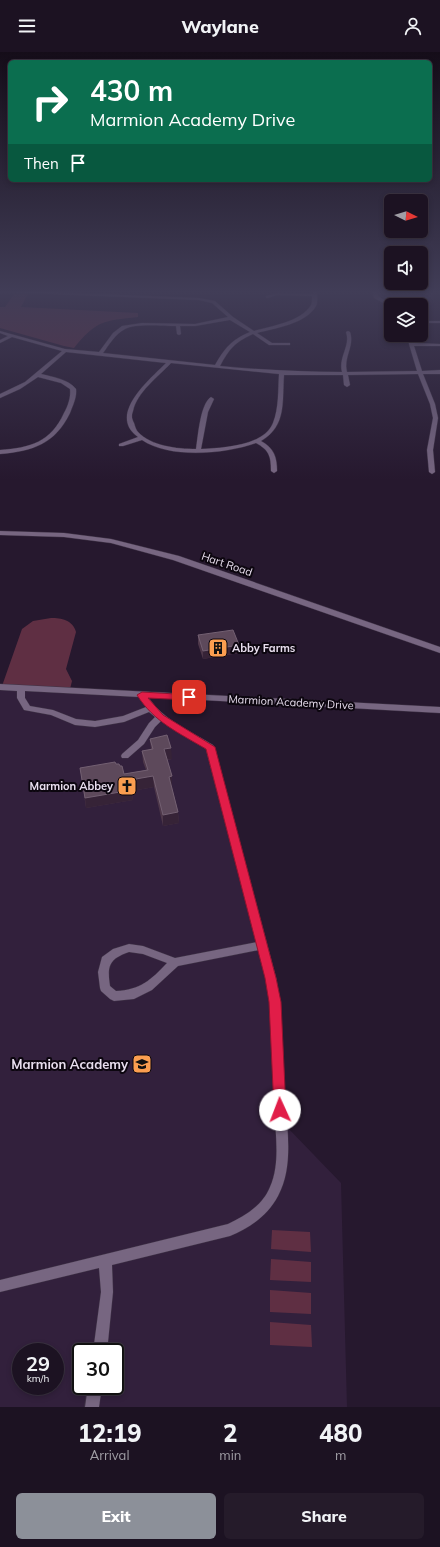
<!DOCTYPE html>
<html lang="en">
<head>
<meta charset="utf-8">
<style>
  body { margin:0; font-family:Mulish,sans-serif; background:#251b2a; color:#f1f3f6; height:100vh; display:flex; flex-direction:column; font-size:15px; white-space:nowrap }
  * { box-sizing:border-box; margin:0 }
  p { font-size:13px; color:#a09ea5 }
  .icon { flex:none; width:22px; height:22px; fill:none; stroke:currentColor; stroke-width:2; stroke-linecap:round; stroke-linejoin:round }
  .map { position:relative; height:1355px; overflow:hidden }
  .sheet { display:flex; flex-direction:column; background:#1c1222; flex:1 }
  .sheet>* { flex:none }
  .hud { position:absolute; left:8px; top:8px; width:424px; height:122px; border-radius:6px; box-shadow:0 2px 6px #0003,0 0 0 1px #3a3240; background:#0b6e4f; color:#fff; overflow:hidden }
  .needle { width:26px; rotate:95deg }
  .controls { position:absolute; left:384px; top:142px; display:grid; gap:8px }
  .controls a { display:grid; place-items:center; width:44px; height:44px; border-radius:6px; background:#1c1222; box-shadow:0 2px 6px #0003,0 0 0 1px #3a3240; font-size:20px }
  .speed { position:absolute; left:12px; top:1291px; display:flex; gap:8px; font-size:20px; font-weight:700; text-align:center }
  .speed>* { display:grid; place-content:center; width:52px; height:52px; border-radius:50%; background:#1c1222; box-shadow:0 2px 6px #0003,0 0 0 1px #3a3240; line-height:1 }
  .speed small { font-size:10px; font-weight:400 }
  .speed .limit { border:2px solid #111; border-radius:6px; background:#fff; color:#111 }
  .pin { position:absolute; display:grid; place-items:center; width:34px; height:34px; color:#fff; margin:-17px; border-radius:8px; box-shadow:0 2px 6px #0006 }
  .me { position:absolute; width:44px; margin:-22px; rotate:358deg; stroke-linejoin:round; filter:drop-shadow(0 0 3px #0008) }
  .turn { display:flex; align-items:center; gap:14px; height:84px; padding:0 16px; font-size:18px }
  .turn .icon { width:52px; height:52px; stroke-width:2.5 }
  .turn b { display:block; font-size:28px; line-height:34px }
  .then { display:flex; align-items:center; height:38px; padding:0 16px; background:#0003; gap:8px; font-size:15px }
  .eta { display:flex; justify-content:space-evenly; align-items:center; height:68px; text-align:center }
  .eta b { font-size:24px; font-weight:800; line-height:28px }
  .primary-button { display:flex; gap:8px; margin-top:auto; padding:8px 16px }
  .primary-button a { flex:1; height:46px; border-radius:6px; background:#8c9099; color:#fff; font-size:16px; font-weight:800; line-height:46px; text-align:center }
  .primary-button a+a { background:#251b2a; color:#f1f3f6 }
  header { display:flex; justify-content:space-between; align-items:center; height:52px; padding:0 16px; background:#1c1222; font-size:18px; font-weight:800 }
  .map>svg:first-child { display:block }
  .built { fill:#32203c; fill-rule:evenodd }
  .green { fill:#5f2f43 }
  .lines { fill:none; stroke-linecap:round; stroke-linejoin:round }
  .minor-casing { stroke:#3f3346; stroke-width:1 }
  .tertiary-casing { stroke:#3f3346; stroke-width:1 }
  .minor { fill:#776681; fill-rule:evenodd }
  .tertiary { fill:#776681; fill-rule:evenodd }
  .wall { fill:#4d3749 }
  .shaded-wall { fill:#362337 }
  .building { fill:#5d495b; stroke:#736072 }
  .route { fill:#e11d48; stroke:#92132f }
  .labels { text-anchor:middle; stroke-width:4; stroke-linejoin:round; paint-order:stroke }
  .street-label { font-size:11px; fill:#e8deee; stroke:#0c060f }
  .poi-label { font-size:11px; font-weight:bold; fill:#e8deee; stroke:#0c060f; text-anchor:start }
  .near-poi-label { font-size:13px; font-weight:bold; fill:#e8deee; stroke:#0c060f; text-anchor:end }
</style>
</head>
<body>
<header><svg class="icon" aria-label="menu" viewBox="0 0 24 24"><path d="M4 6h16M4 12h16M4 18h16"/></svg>Waylane<svg class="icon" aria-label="person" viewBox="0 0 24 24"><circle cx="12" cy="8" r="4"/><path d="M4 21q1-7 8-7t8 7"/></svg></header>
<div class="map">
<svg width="440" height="1355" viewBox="0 0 440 1355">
  <rect width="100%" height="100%" fill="#26182e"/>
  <path class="built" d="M0 636 149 645 154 654 163 663 214 694 281 951 286 1074 341 1131 347 1355H0ZM21 1300H55V1334H21ZM81 1300H115V1334H81Z"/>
  <path class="green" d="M14 242H28L21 255 138 261V265C103 269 97 268 74 296L64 294 0 276V255H5Z
    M51 566C61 566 73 568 76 580L66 617 72 629 70 637 2 634 22 577 33 569Z
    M272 1178 310 1180 311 1200 271 1197Z
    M271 1207 311 1210V1230L270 1228Z
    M270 1238 311 1241V1262L270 1260Z
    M270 1270 311 1273 312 1295 270 1293Z"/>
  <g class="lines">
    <defs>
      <path id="minor" d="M0 238 199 246 215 249 233 265 254 279C271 274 301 270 311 253 312 251 312 247 312 244L277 243 268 246H266V244L277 241 313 242V238H317C317 243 318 250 316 254 306 272 275 276 257 281L272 291H290V293H269L253 282C235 290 229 297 220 314 261 318 301 320 342 320 338 305 351 294 346 280L348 279 350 280C355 294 343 305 347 320L417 319 409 292 408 283H412L414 291 440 292V294H414L422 319 440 318V322H423L435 352 438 366 433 398 435 420 432 422 429 420 427 398 433 366 430 352 418 322 348 323 350 333 347 335 344 333 343 323H284C282 349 287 374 261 389 274 396 277 405 277 419L274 421 271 419C271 404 269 398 256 391 225 402 170 407 142 388L123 394H119V392L138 385C107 363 149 328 166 311L66 300 41 322C53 325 68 327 76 337 77 345 73 353 70 361 55 392 33 399 0 402V398C30 396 51 390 64 361 68 354 71 345 70 337L61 331 38 325 20 337 0 346V342L25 330 62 299 12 285 0 291V288L8 284 0 281V279L65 297 99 300 113 281 122 274 142 271 195 272 228 265 212 251 199 248 0 240ZM230 268 250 280C231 288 225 296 215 313L103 301C109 293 115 282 125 277 135 271 163 274 176 274L177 282 179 283 181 282 180 274H195ZM171 311 279 322C278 338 279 356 273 371 264 394 222 396 201 397L208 360 214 347 211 345C200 352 198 385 196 397 177 397 151 394 138 380 136 378 135 374 134 371 132 367 131 364 133 359 137 340 158 325 171 311Z
        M372 238H376L378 244 392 253H391V255L374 246Z
        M421 269H440V271H421Z
        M0 632 440 655V661L148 645C163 668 190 679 213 693L214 695 276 926 280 950C282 982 283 1013 285 1045 287 1077 294 1114 278 1144 268 1163 250 1176 230 1184L112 1213 113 1240 107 1300H93L101 1240 99 1216 0 1240V1228L228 1172C245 1164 263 1153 270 1135 281 1110 275 1079 274 1053 273 1019 271 984 270 950L266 926 259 898 178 914 152 938 134 947 114 949 110 947 101 939 100 936 98 920 102 905 113 897 129 892 143 894 175 906 257 890 206 697 161 669 155 675 144 692 128 706H122L121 704 122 702 138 688 149 671 155 665 149 660 124 670 95 675 75 673 51 663 24 658 17 646V639L0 638ZM25 639 139 645 146 655 123 664 95 669 76 667 53 658 30 654 25 646ZM129 900 143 902 167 911C151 928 140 938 116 939L110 934C107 914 109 907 129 900Z
        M88 1334H102L99 1355H85Z"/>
      <path id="tertiary" d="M0 479 64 481 111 487 179 504 440 595V601L173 508 111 491 64 485 0 483Z"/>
    </defs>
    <use href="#minor" class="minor-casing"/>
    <use href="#tertiary" class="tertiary-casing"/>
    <use href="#minor" class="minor"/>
    <use href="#tertiary" class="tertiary"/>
  </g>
  <path class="wall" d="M198 583 239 593V601L203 607 198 592Z
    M150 687 172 707 167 708 172 724V735L178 760 179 771 163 774 154 735 132 739 133 748 86 756 80 716 116 712 120 714 124 722 146 718 143 710 142 699 151 698Z"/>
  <path class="shaded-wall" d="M239 593V601L203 607V599Z
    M171 696 172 707 164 708V697Z
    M153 724 154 735 132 739 133 748 86 756 85 746 130 728Z
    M172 724V735L170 736 169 725Z
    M178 760 179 771 163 774V763Z"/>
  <path class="building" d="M233 578 239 593 203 599 198 583Z
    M167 683 171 696 164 697 172 724 169 725 178 760 163 763 153 724 130 728 132 738 85 746 80 716 115 710 116 712H119L120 714H122L124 722 148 718 142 699 153 697 150 687Z"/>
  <linearGradient id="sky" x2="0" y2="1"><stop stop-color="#150d19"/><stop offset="0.56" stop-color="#413d57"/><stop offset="1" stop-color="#413d57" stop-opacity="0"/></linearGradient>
  <rect width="440" height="428" fill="url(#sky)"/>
  <path class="route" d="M142 640 192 643 193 645 189 648 148 646 163 663 215 695 276 926 281 950 286 1058 284 1063 280 1065 275 1063 274 1058 269 950 265 926 206 697C179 681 154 670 137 643Z"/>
  <defs>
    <symbol id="building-square" viewBox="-11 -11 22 22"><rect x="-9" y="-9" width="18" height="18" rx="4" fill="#fb9e50" stroke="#0c060f"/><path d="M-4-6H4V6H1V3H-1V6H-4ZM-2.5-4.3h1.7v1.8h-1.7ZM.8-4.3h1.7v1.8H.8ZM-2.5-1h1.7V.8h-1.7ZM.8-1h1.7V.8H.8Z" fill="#111"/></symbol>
    <symbol id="church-square" viewBox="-11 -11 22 22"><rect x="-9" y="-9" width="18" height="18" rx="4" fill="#fb9e50" stroke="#0c060f"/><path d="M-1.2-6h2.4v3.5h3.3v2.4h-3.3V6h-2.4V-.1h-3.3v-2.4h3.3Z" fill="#111"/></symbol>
    <symbol id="school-square" viewBox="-11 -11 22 22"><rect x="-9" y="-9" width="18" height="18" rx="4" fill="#fb9e50" stroke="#0c060f"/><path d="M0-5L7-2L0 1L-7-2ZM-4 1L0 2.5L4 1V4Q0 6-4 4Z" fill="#111"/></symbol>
  </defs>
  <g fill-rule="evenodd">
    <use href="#building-square" x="207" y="585" width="22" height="22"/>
    <use href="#church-square" x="116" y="723" width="22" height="22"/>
    <use href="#school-square" x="131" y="1001" width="22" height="22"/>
  </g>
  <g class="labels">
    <g class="street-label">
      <text transform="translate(227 512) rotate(19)" y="4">Hart Road</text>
      <text transform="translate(291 650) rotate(3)" y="4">Marmion Academy Drive</text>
    </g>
    <g class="poi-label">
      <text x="232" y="600">Abby Farms</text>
      <text x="113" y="738" text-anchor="end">Marmion Abbey</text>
    </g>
    <g class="near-poi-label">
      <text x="128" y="1017">Marmion Academy</text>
    </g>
  </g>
</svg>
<div class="controls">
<a><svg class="needle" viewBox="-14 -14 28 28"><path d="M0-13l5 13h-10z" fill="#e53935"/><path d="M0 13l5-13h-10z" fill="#a09ea5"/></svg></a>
<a><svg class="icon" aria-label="sound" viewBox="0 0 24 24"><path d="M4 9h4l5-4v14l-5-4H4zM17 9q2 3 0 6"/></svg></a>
<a><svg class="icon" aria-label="layers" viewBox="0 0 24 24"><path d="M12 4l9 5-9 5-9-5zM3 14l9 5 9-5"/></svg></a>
</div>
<div class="speed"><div>29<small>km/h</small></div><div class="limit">30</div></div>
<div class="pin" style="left:189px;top:645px;background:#d93025"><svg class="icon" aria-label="arrive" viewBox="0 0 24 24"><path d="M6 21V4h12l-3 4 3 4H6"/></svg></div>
<svg class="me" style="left:280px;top:1058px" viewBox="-20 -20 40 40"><circle r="19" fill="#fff"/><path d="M0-13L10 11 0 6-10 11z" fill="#e11d48"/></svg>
<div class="hud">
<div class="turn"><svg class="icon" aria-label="right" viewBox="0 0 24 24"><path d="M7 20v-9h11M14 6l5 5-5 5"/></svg><div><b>430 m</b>Marmion Academy Drive</div></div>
<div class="then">Then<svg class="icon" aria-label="arrive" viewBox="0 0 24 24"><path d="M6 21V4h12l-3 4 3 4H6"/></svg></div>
</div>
</div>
<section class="sheet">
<div class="eta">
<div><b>12:19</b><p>Arrival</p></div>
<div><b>2</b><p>min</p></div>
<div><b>480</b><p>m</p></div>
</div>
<div class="primary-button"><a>Exit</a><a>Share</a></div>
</section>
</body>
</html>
